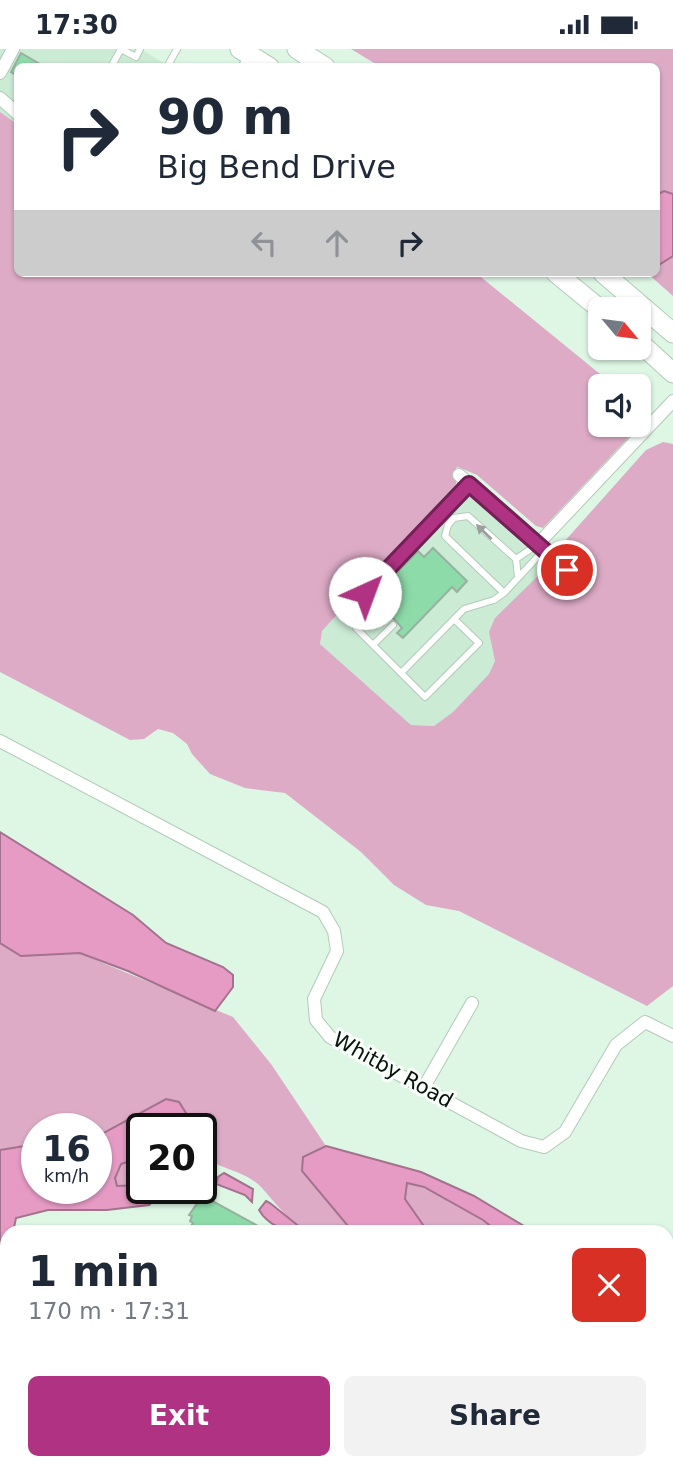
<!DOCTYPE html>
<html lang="en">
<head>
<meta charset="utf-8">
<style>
  body { margin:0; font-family:"DejaVu Sans",sans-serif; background:#f2f2f3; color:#1f2937; height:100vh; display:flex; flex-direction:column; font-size:26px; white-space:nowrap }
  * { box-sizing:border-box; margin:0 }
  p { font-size:23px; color:#747a83 }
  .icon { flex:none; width:38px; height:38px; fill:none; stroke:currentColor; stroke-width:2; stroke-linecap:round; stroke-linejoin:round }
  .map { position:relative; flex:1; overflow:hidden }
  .sheet { position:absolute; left:0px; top:1176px; width:674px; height:245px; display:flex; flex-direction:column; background:#fff; border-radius:21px 21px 0 0; box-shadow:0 2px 5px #0004 }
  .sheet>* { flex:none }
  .hud { position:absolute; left:14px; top:14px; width:646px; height:214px; border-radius:10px; box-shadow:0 2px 5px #0004; background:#fff; color:#1f2937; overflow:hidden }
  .needle { width:46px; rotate:119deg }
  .fabs { position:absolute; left:588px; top:248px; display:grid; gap:14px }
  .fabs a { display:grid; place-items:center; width:63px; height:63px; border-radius:10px; background:#fff; box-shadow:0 2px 5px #0004; font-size:35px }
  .speed { position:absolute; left:21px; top:1064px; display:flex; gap:14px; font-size:35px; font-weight:700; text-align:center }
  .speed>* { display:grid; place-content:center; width:91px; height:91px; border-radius:50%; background:#fff; box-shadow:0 2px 5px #0004; line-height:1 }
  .speed small { font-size:18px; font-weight:400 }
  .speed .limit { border:4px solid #111; border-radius:10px; background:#fff; color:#111 }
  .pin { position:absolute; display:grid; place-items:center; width:60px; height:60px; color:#fff; margin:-30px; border:4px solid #fff; border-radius:50%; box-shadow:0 2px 7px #0007 }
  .me { position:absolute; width:77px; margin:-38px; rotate:43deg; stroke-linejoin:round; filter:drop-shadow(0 0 5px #0008) }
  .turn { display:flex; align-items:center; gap:24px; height:147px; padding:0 28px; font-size:32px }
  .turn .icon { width:91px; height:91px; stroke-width:2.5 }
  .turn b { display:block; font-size:49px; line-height:60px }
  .lanes { display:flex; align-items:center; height:66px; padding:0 28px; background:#0003; justify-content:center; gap:35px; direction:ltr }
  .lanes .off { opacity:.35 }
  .round { display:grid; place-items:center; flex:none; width:74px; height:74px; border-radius:10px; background:#f2f2f3 }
  .summary { display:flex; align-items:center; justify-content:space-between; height:119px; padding:0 28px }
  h1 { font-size:42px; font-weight:700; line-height:52px }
  .primary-button { display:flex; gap:14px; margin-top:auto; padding:14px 28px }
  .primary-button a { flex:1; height:80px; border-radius:10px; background:#af3283; color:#fff; font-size:28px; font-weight:700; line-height:80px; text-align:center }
  .primary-button a+a { background:#f2f2f3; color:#1f2937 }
  .status { display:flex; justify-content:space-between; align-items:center; height:49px; padding:0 35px; background:#fff; direction:ltr }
  .status svg { height:19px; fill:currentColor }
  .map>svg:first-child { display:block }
  .built { fill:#cbebd5 }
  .green { fill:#ddabc6 }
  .water { fill:#e69bc5; stroke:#a3728d; stroke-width:2 }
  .building { fill:#8ddba8; stroke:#98b09f; stroke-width:2 }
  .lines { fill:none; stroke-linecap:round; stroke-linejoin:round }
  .service-casing { stroke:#b2cab9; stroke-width:8 }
  .minor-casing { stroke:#b2cab9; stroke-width:14 }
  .trunk-casing { stroke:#b2cab9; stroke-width:21 }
  .path { stroke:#87998c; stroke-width:2; stroke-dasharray:5 5; stroke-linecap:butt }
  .service { stroke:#fff; stroke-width:6 }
  .minor { stroke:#fff; stroke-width:12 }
  .trunk { stroke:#fff; stroke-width:19 }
  .oneway { fill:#9ca09d }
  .route-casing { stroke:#722055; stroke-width:18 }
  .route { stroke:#af3283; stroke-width:12 }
  .labels { text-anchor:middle; stroke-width:6; stroke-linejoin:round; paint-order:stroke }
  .street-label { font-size:21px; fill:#08110b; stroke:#f9fefb }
</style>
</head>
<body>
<div class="status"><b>17:30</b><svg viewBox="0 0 49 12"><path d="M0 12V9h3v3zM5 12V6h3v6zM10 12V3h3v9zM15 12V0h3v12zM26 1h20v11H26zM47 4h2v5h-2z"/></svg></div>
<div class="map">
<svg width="673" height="1421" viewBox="0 0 673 1421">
  <rect width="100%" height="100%" fill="#def7e5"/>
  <path class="built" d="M0 0H140L169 17 18 18 17 75 0 63Z
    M456 435 553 522 493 599 495 612 489 625 453 663 434 677 411 676 320 595 322 582Z
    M328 1414H562L575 1421H324Z"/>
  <path class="green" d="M351 0H673V145L664 142 656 146V18L379 17Z
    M0 63 17 75 18 224H476L616 338H600V376H639V358L644 363 645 371 543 479 536 477 477 426 458 418 456 419V435L322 582 320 595 411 676 434 677 453 663 489 625 495 612 489 583 495 569 545 520 554 522 565 506 564 493 646 401 663 393 673 395V937L647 957 459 862 426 856 394 836 361 803 285 744 245 739 210 725 192 705 187 695 173 684 158 680 144 690 130 691 0 623Z
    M673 207V247L647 224H656V217Z
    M0 894 21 907 79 904 233 968 271 1015 326 1097 303 1107 302 1122 353 1183C340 1183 322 1186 310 1183 294 1179 273 1151 262 1139 246 1121 218 1121 201 1105V1080H196L189 1067 166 1050 96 1088V1080H37V1095L0 1101Z
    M140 1107 142 1136 117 1137 115 1129 121 1115Z
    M406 1134C439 1141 472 1162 498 1183H428L405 1150Z
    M0 1292 7 1296V1414H179L176 1421H0Z
    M562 1414H666L673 1421H575Z"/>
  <path class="water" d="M664 142 673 145V207L657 217 656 146Z
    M0 783 133 866 166 894 223 918 233 926V938L215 962 128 922 80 904 21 907 0 894Z
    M166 1050 179 1053 196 1080H142V1108L121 1115 115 1129 117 1137 142 1136V1139H168L149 1156 107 1161H48L16 1169 13 1183H7V1196L0 1206V1101L37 1095V1139H96V1088Z
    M326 1097 421 1123 474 1147 534 1183H498L483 1171 424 1138 407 1134 405 1150 428 1183H353L302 1122 303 1108Z
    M224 1124 253 1140 252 1153 245 1146 216 1135 218 1128Z
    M266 1152 270 1154 306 1183C288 1183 269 1178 259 1161Z"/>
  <path class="building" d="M21 4 45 18H18V27L11 23Z
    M433 499 467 532 457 543 452 538 403 589 397 584 402 579 397 573 371 550 418 502 424 508Z
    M201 1149 205 1151 207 1149 269 1183H202L191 1177 193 1174 190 1172 192 1167 189 1166Z"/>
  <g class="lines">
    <defs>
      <path id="service" d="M111 18 121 0 136 8 140 0
        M167 18 177 0
        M241 18 248 7
        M468 435 364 544 356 560V579L401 624 464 560 494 551 504 544 544 501
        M516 510 518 528
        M504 544 445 487 448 476 454 469 468 467 516 510 538 495
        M373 596 393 576
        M401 624 425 648 479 594 454 570
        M235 1421 239 1414
        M347 1421 351 1414
        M520 1421 523 1414"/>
      <path id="minor" d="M0 24 13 0
        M0 49 18 65
        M459 426 567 521
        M538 495 673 352
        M0 692 323 863 334 882 337 902 314 950 316 971 330 988 521 1092 544 1098 565 1083 616 996 645 973 673 987
        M424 1038 472 954
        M667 1381 673 1376
        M192 1421 193 1417 200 1421"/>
      <path id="trunk" d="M240 0 269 18
        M297 0 325 18
        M556 224 601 261
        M603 224 673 284
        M639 293 673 324"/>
    </defs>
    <use href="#service" class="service-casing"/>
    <use href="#minor" class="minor-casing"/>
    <use href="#trunk" class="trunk-casing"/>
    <path class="path" d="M0 1301 7 1305
      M0 1352 7 1358
      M54 1414 55 1421
      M174 1414 181 1419"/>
    <use href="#service" class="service"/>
    <use href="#minor" class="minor"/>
    <use href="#trunk" class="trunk"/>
  </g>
  <defs><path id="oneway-solid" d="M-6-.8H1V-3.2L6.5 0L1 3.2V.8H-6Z" transform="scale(1.75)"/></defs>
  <use class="oneway" href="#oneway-solid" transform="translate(484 483) rotate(-136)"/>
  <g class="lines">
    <defs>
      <path id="route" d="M365 544 469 435 567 521"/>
    </defs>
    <use href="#route" class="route-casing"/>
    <use href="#route" class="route"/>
  </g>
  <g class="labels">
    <g class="street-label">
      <text transform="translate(393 1021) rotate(29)" y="7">Whitby Road</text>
    </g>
  </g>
</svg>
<div class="fabs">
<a><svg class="needle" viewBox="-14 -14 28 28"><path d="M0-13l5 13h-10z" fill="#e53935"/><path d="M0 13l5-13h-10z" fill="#747a83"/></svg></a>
<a><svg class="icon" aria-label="sound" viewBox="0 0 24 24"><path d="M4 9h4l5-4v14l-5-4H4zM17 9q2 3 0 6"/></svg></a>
</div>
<div class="speed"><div>16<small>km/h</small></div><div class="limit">20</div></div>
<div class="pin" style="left:567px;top:521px;background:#d93025"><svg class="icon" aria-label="arrive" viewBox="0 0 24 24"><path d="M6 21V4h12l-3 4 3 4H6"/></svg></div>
<svg class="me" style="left:365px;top:544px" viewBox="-20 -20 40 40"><circle r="19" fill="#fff"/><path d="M0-13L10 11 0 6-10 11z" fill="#af3283"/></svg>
<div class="hud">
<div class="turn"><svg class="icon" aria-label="right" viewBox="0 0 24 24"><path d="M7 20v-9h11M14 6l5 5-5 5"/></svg><div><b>90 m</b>Big Bend Drive</div></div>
<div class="lanes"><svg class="icon off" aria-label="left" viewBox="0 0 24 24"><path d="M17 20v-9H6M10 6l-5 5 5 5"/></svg><svg class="icon off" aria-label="ahead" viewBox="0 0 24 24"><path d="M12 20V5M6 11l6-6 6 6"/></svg><svg class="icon" aria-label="right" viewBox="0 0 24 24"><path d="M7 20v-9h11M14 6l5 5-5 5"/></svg></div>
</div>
<section class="sheet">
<div class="summary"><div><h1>1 min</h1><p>170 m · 17:31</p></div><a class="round" style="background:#d93025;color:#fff"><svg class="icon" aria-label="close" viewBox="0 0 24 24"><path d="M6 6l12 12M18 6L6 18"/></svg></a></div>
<div class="primary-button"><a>Exit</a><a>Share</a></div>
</section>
</div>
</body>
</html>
